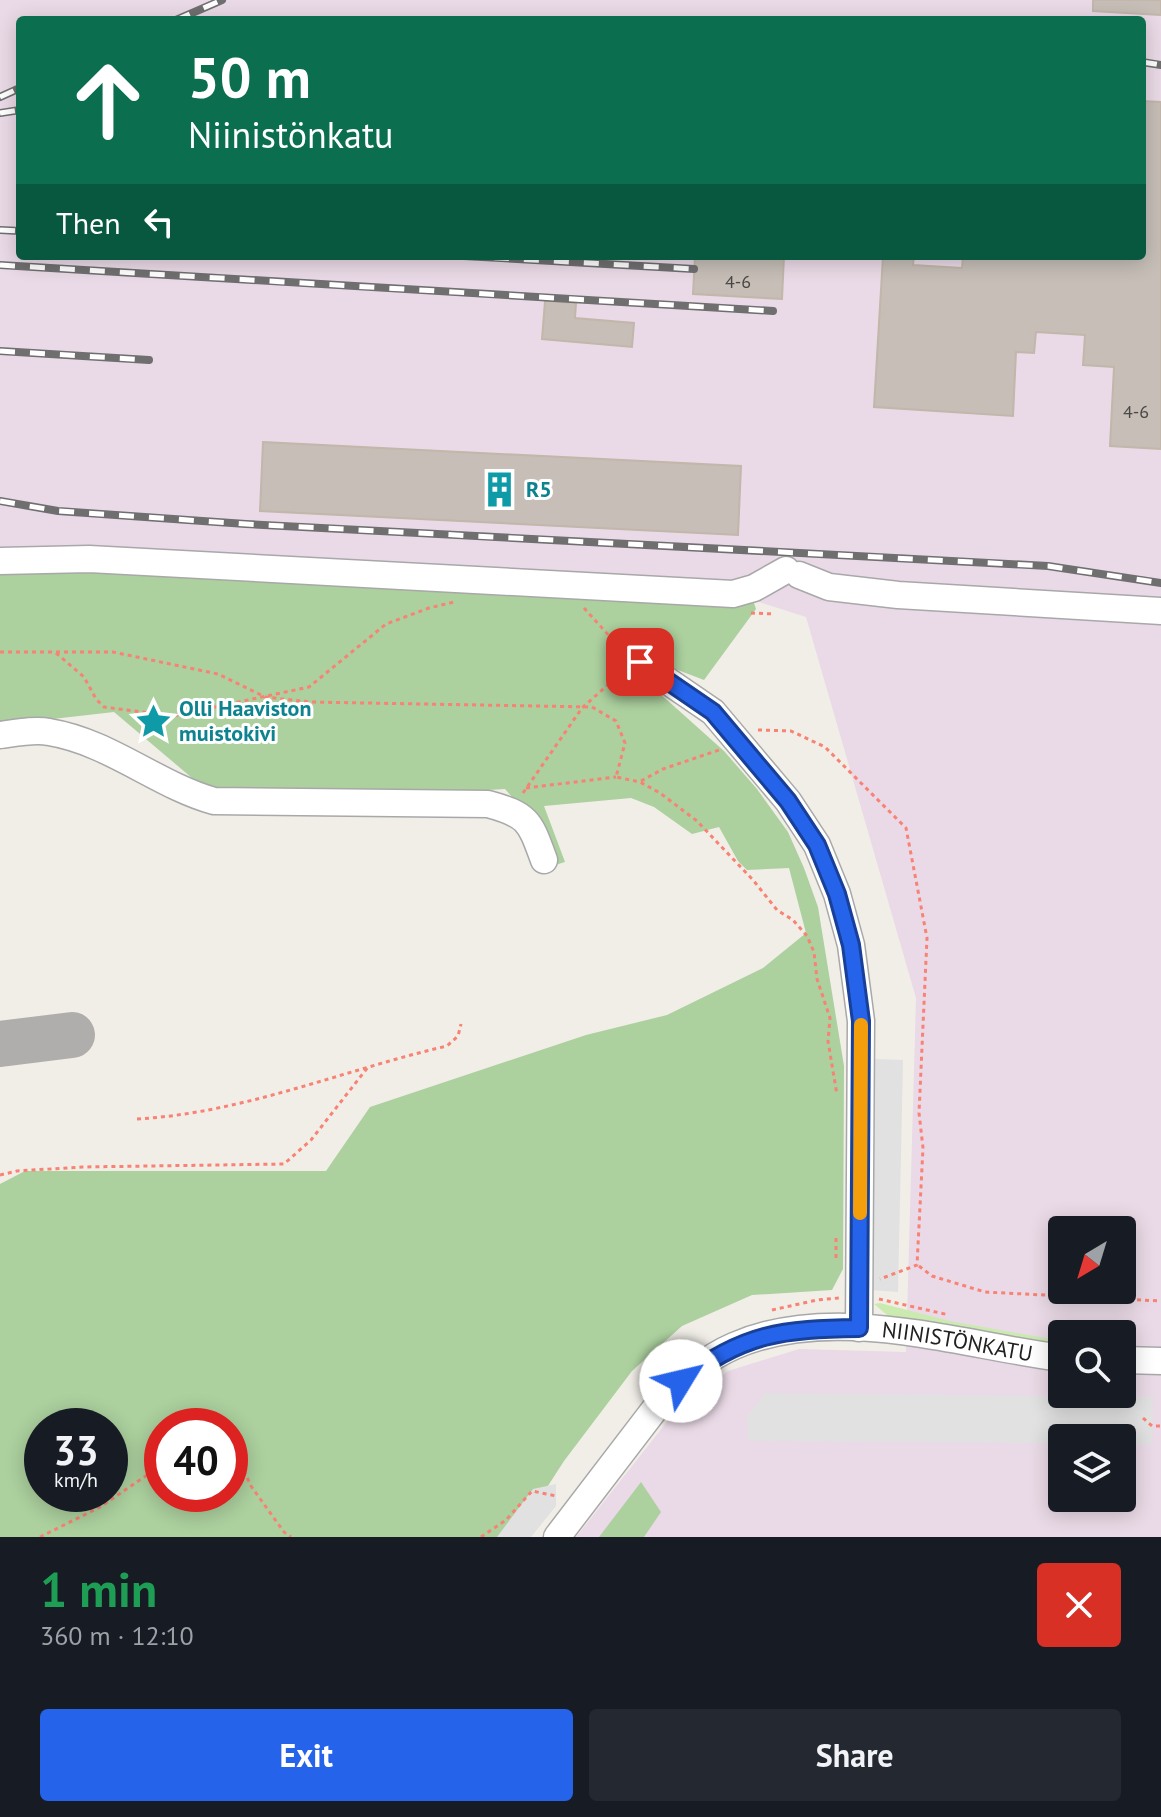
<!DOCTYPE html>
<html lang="en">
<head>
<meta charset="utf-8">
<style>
  body { margin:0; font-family:"PT Sans",sans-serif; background:#242831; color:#f1f3f6; height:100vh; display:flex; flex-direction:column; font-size:30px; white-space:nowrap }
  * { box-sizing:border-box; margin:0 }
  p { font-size:26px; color:#9ea1a6 }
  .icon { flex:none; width:44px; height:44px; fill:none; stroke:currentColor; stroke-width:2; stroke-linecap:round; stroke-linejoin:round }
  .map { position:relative; height:1537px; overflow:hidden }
  .side { display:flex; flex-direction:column; background:#171b24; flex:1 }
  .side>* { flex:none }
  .guide { position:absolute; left:16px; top:16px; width:1130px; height:244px; border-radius:8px; box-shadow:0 4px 20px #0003; background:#0b6e4f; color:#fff; overflow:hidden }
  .needle { width:52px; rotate:218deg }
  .tools { position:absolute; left:1048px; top:1216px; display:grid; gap:16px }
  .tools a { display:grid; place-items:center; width:88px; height:88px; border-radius:8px; background:#171b24; box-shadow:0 4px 20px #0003; font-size:40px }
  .speed { position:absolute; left:24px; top:1408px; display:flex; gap:16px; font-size:40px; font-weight:700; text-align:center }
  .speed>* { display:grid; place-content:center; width:104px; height:104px; border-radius:50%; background:#171b24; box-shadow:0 4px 20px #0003; line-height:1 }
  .speed small { font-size:20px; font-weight:400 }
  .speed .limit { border:12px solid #d22; background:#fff; color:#111 }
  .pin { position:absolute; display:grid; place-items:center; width:68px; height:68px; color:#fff; margin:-34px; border-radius:16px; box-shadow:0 4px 12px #0006 }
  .me { position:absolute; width:88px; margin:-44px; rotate:54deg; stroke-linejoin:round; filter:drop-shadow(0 0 6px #0008) }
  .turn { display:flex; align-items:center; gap:28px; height:168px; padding:0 40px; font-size:36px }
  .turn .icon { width:104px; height:104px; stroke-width:2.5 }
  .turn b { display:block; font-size:56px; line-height:68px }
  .then { display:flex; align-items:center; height:76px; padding:0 40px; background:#0003; gap:16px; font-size:30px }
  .round { display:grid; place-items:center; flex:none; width:84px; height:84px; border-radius:8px; background:#242831 }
  .head { display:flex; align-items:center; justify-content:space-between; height:136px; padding:0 40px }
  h1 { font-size:48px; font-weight:700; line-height:60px; color:#1e9e55 }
  .action { display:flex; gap:16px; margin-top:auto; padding:16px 40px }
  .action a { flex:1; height:92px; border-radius:8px; background:#2563eb; color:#fff; font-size:32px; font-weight:700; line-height:92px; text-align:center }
  .action a+a { background:#242831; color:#f1f3f6 }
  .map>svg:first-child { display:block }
  .industrial { fill:#eadae7; fill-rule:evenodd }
  .grass { fill:#cbeab0 }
  .forest { fill:#acd09e; fill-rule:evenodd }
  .parking { fill:#e1e1e1 }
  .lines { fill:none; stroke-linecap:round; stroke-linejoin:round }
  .taxiway { stroke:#b0aeac; stroke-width:46 }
  .building { fill:#c6beb7; stroke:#c3b6aa; stroke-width:2 }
  .minor-casing { stroke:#a8a8a8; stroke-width:29 }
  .path { stroke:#f88273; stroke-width:3; stroke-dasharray:4 4; stroke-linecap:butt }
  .minor { stroke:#fff; stroke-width:26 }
  .rail-casing { stroke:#6f6f6f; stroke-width:8 }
  .rail { stroke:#fff; stroke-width:5; stroke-dasharray:15; stroke-linecap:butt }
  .route-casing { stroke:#184099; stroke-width:20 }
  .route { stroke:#2563eb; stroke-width:14 }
  .slow { stroke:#f59e0b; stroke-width:14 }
  .labels { text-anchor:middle; stroke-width:6; stroke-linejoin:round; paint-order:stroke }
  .number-label { font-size:18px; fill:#4a4846 }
  .culture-label { font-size:22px; font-weight:bold; fill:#0d838f; stroke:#fff; text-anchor:start }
  .street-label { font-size:22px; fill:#212121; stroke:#fff }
</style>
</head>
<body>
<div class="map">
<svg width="1161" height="1537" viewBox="0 0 1161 1537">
  <rect width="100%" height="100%" fill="#f1eee8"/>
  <path class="industrial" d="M0 0H1161V1537H576L677 1409 728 1371 799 1349 906 1352 916 998 806 617 753 600 0 566ZM20 20H1142V256H20ZM1062 1230H1122V1290H1062ZM1062 1334H1122V1394H1062ZM1062 1438H1122V1498H1062Z"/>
  <path class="grass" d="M880 1303 950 1321 1062 1341V1348L894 1321 874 1304Z"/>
  <path class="forest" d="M0 566 753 600 756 609 704 680 641 656 628 665 724 751 757 789 788 832 804 868 818 907 844 1066 843 1269 832 1290 752 1295 682 1326 632 1371 564 1461 515 1537H0V1184L25 1171H326L370 1107 586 1035 667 1015 763 968 806 933 789 868 747 870 738 861 719 827 692 834 654 807 631 798 544 806 565 862 552 866 531 819 505 789 321 800 205 789 114 712 0 725ZM42 1426H110V1494H42ZM162 1426H230V1494H162Z
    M641 1482 661 1512 644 1537H599Z"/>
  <path class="parking" d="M875 1059 903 1060 898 1292 871 1290Z
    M765 1393 1052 1396 1051 1407 1084 1408V1394L1153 1397 1152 1444H1122V1438H1062V1443L748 1441 747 1416Z
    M556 1484V1506L531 1537H497L533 1489Z"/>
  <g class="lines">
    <path class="taxiway" d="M0 1044 72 1035"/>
  </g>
  <path class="building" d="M1093 0H1161V15L1093 11Z
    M1142 101 1161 102V449L1110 446 1114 367 1083 365 1085 335 1036 332 1034 353 1016 352 1013 416 874 407 883 256H914L913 265 962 268 963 256H1142Z
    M695 256H784L782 299 693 294Z
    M545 301 576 303 575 318 634 323 632 347 542 339Z
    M263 442 741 466 738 535 260 511Z"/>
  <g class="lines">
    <defs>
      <g id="minor">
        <path d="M0 561 89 559 733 594 754 588 786 570"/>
        <path d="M799 575 829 587 898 595 1161 611"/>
        <path d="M640 662 713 712 788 801 817 845 837 894 851 945 861 1021 859 1328"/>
        <path d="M0 735C15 733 35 729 49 732 110 742 157 785 214 801L488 804C529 815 530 822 544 860"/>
        <path d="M1122 1360 1161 1361"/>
        <path id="s1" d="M557 1537 661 1401C683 1379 706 1358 734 1346 834 1302 959 1345 1062 1358"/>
      </g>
    </defs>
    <use href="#minor" class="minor-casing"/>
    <path class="path" d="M584 608 621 649
      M751 613 774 614
      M0 652H113L218 674 265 697 310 702 592 707 616 721 625 743 616 777 640 782 660 793 697 821 753 880 777 910 793 920 807 936 814 952 817 979 830 1018 828 1041 837 1095
      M56 653 84 677 96 699 104 707 173 716 309 687 386 624 429 608 454 602
      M758 730 791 731 825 747 906 828 927 938 919 1113 923 1148 917 1265 880 1279
      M641 781 663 769 719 750
      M526 788 616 777
      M523 793 582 708 621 673
      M137 1119C244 1113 343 1070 447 1046L458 1036 461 1024
      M0 1175 17 1171 82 1167 284 1164 311 1140 368 1067
      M836 1258V1238
      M919 1266 932 1276 985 1292 1161 1301
      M879 1299 949 1315
      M772 1310 817 1300 839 1298
      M1143 1418 1152 1426H1161
      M230 1452 238 1458 251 1486 284 1532 291 1537
      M40 1537 100 1507 162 1465
      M481 1537 506 1520 532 1491 556 1496"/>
    <use href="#minor" class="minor"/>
    <defs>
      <path id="rail" d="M176 20 222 0
        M1142 62 1161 65
        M0 97 20 88
        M0 113 20 110
        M0 230 20 231
        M464 256 694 269
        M0 265 773 311
        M0 351 149 360
        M0 501 58 511 246 524 1048 566 1161 583"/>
    </defs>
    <use href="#rail" class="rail-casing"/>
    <use href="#rail" class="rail"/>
  </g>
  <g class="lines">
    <defs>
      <path id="route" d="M640 662 713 712 788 801 817 845 837 894 851 945 861 1021 859 1328C783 1329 743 1333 681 1381"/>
    </defs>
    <use href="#route" class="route-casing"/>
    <use href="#route" class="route"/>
    <path class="slow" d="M860 1213 861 1025"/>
  </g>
  <defs>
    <symbol id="building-bare" viewBox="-9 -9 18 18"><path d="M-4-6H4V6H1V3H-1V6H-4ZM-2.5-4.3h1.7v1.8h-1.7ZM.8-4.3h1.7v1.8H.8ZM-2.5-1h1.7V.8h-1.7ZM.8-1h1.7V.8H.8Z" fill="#0f9aa8" stroke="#fff" stroke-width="2.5" paint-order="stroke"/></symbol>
    <symbol id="sight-bare" viewBox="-9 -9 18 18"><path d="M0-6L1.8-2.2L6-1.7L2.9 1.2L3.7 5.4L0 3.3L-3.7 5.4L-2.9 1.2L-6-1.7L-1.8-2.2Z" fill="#0f9aa8" stroke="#fff" stroke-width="2.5" paint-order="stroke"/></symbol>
  </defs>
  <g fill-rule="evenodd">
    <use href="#building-bare" x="474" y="464" width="51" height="51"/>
    <use href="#sight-bare" x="128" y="696" width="51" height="51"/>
  </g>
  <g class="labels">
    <g class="number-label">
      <text x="738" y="288">4-6</text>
      <text x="1136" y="418">4-6</text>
    </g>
    <g class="culture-label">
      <text x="526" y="497">R5</text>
      <text x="179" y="716">Olli Haaviston<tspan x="179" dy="25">muistokivi</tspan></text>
    </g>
    <g class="street-label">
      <text dy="8" stroke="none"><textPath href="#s1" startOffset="490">NIINISTÖNKATU</textPath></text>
    </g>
  </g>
</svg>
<div class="tools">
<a><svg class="needle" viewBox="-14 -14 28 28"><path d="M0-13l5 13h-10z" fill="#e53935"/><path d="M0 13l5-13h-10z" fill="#9ea1a6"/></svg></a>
<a><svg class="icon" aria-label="search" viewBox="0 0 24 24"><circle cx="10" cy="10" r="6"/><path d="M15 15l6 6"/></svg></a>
<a><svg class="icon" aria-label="layers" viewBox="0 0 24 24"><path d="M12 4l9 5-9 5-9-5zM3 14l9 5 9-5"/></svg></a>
</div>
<div class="speed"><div>33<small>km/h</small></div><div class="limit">40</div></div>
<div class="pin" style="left:640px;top:662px;background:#d93025"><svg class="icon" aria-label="arrive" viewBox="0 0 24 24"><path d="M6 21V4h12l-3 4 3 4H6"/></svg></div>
<svg class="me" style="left:681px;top:1381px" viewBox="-20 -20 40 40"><circle r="19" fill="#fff"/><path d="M0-13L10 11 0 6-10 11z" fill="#2563eb"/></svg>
<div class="guide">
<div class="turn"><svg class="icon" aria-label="ahead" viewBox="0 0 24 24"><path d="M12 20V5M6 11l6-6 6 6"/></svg><div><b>50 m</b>Niinistönkatu</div></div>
<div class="then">Then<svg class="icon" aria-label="left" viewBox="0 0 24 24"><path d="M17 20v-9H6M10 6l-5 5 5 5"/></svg></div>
</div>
</div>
<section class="side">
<div class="head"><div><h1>1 min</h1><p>360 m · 12:10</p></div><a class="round" style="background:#d93025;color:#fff"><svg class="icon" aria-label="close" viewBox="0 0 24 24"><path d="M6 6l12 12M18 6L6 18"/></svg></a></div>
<div class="action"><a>Exit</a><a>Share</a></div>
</section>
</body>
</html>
